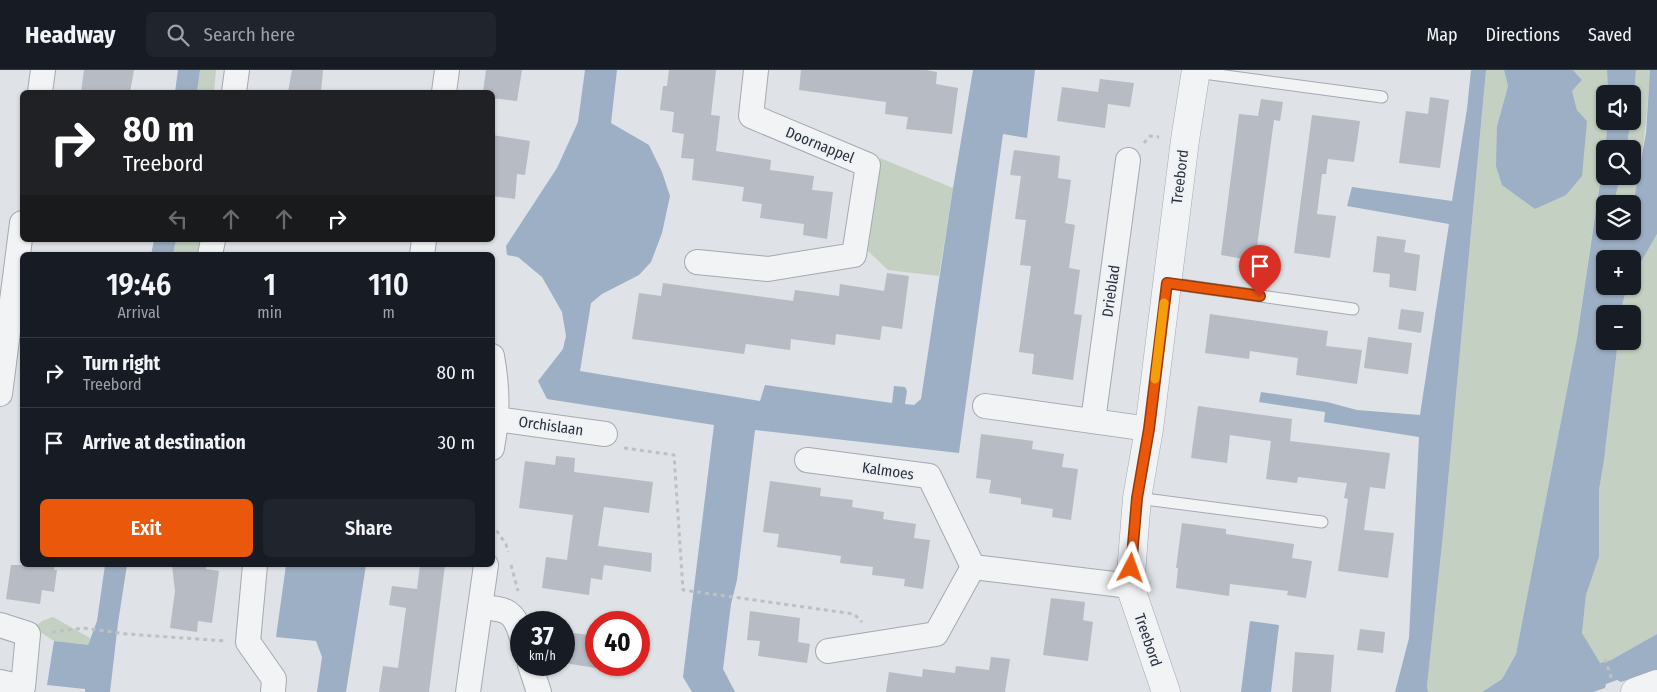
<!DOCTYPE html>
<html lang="en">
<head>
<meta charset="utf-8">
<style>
  body { margin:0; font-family:"Fira Sans Condensed",sans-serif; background:#20242c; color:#f1f3f6; height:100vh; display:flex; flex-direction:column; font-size:19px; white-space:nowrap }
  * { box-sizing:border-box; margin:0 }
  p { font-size:16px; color:#9ea1a6 }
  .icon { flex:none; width:28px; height:28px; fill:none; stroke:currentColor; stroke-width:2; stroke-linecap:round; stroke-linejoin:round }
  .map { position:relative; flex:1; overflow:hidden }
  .panel { position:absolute; left:20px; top:182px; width:475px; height:315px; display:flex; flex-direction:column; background:#171b24; border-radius:8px; box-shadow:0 1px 4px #0004 }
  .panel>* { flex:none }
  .banner { position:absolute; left:20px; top:20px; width:475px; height:152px; border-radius:8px; box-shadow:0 1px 4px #0004; background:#202124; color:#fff; overflow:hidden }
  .tools { position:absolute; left:1596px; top:15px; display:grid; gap:10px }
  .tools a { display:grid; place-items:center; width:45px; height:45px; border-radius:8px; background:#171b24; box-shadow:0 1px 4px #0004; font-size:25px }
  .speed { position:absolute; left:510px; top:541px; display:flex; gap:10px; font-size:25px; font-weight:700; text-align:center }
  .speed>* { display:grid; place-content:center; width:65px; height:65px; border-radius:50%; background:#171b24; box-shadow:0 1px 4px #0004; line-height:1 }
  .speed small { font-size:12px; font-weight:400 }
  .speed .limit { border:8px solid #d22; background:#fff; color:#111 }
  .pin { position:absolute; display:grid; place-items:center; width:42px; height:42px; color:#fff; margin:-51px -21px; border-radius:50% 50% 50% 0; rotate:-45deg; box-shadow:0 0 5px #0007 }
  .pin .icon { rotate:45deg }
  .me { position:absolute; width:55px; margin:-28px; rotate:4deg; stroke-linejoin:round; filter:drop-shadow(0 0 4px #0008) }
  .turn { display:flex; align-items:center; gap:18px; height:105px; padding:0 20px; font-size:22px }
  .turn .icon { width:65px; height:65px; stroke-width:2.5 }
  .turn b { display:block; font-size:35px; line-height:42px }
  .lanes { display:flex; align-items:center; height:48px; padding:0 20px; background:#0003; justify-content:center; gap:25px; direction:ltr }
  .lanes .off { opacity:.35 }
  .eta { display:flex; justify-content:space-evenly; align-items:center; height:85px; text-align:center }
  .eta b { font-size:30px; font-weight:600; line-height:35px }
  .cta { display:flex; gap:10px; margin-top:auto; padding:10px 20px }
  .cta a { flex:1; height:58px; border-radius:8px; background:#ea580c; color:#fff; font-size:20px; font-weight:600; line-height:58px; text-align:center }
  .cta a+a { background:#20242c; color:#f1f3f6 }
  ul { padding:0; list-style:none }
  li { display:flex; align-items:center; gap:15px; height:70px; padding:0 20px; border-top:1px solid #363941 }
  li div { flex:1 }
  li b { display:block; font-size:19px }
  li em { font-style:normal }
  header { display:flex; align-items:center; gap:30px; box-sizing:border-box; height:70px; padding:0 25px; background:#171b24; border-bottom:1px solid #363941 }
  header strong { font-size:24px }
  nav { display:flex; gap:28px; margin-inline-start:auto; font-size:18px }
  .search { width:350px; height:45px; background:#20242c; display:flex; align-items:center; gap:12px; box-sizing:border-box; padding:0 18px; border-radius:8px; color:#9ea1a6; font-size:19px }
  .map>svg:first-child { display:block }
  .green { fill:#c4d0c1 }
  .water { fill:#9dafc4 }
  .building { fill:#b7bbc3 }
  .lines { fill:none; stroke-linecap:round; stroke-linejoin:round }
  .service-casing { stroke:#a5a9b0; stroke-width:13 }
  .minor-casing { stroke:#a5a9b0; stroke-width:26 }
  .tertiary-casing { stroke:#a5a9b0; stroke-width:29 }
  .path { stroke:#bdc0c5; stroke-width:3; stroke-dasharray:4 4; stroke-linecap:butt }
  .service { stroke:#f1f3f5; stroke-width:11 }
  .minor { stroke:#f1f3f5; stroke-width:24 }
  .tertiary { stroke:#f1f3f5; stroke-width:28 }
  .route-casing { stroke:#983908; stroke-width:12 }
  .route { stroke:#ea580c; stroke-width:9 }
  .slow { stroke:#f59e0b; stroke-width:9 }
  .labels { text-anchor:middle; stroke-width:4; stroke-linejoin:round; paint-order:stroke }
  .street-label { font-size:15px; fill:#29303c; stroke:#eef1f5 }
</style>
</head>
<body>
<header>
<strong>Headway</strong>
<div class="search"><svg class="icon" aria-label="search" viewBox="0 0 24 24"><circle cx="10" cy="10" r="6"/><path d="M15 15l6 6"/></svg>Search here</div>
<nav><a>Map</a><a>Directions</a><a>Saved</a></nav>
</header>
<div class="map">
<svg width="1657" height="622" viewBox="0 0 1657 622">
  <rect width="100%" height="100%" fill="#dfe2e7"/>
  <path class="green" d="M200 0H216L214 22H197Z
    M1486 0H1504L1508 16 1497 56 1535 139 1551 131 1559 128 1587 51 1577 40 1572 21 1582 10 1573 0H1607L1608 24H1605V51H1608V55L1577 268 1516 584 1502 609 1482 622H1428L1427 616 1444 455Z
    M1636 0H1650C1647 46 1643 91 1633 135L1632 134H1614L1620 106H1632V79H1626L1631 51H1632Z
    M880 88 953 118 939 206 888 200 868 181Z
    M1657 164V564L1611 590 1599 593 1582 563 1586 525 1599 487V420L1604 390 1618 271H1632V244H1621L1623 231 1628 216H1632L1633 206Z
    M176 170H205L204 185H173Z
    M53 547 90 568 88 576 54 571 34 558 42 551Z"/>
  <path class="water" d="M178 0H200L197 22H175Z
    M585 0H617L611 53 649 75 662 102 670 126 662 163 651 192 639 205 602 224 591 233 580 301 760 331 765 315 892 333 894 316 905 317 907 321 905 334 914 335 921 329 953 118 973 0H1035L1027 68 1003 64 959 383 755 360 737 510 731 534 723 599 735 622H692L683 607 714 355 547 329 538 311 563 279 566 266 562 242 542 207 518 187 507 185 506 176 557 98 578 52Z
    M1471 0H1486L1444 455 1427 616 1428 622H1395L1409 568 1419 367 1324 352 1325 342 1259 332 1261 322 1327 332 1357 340 1420 345 1449 154 1347 136 1352 117 1452 131 1467 39Z
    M1504 0H1573L1582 10 1572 21 1577 40 1587 51 1582 106 1566 125 1535 139 1502 115 1496 96 1497 56 1508 16Z
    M1607 0H1636L1633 36 1632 24H1608Z
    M1650 0H1657V164L1633 206 1632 189H1605V216H1628L1623 231 1621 244H1605V271H1618L1604 390 1599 420V487L1586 525 1582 563 1600 593 1611 590 1657 564V600L1621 612 1617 610 1606 614 1605 618 1593 622H1482L1502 609 1516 584 1577 268 1605 79V106H1620L1614 134H1605V161H1632L1633 135 1646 63Z
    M1608 51H1631L1626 79H1605Z
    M154 170H176L173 185H151Z
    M105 495H127L118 553 110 622H85V619L47 615 54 571 88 575 97 551Z
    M286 495H366L346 622H317L322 587 316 571 276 567Z
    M1250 551 1279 555 1271 622H1241Z"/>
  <path class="building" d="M84 0H134L130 22H81Z
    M292 0H323L321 22H288Z
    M486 0H522L517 31 492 28V22H483Z
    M669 0H716L711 45 720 46 716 81 771 90 770 100 814 106 812 120 833 122 827 169 803 165 804 154 760 148 762 134 742 131 744 117 692 110 694 89 681 88 684 64 672 62 674 42 660 40 663 16H667Z
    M801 0H926L937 2 936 14 958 18 952 64 906 59 908 47 885 44 886 32 799 20Z
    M1100 9 1134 13 1130 37 1108 34 1105 58 1057 51 1062 17 1098 22Z
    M1430 27 1449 30 1440 98 1399 93 1406 41 1428 44Z
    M1261 29 1283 32 1280 51 1274 50 1255 191 1221 185 1239 44 1258 46Z
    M1312 45 1360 51 1354 92 1328 89 1326 104H1322L1317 144 1336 146 1330 188 1294 183Z
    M492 65 530 71 525 105 517 104 515 129 492 126Z
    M1014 80 1060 86 1058 108 1071 110 1065 153 1075 155 1069 198 1080 200 1074 244 1082 245 1073 310 1032 304 1034 284 1019 282 1031 196 1020 195 1026 150 1015 149 1021 106 1010 105Z
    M1377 166 1406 170 1404 182 1420 185 1416 221 1389 217 1390 204 1373 202Z
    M887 203 909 206 902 259 882 256 880 270 836 264 835 275 791 269 790 280 746 274 744 284 632 269 639 223 661 226 663 213 793 231 795 220 839 226 840 214 884 221Z
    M1401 239 1424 242 1421 263 1398 259Z
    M1210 244 1328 261 1326 276 1362 280 1357 314 1296 305 1298 288 1250 281 1249 289 1205 283Z
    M1368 267 1412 273 1408 304 1364 298Z
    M1198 336 1292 349 1290 371 1390 383 1385 419 1370 417 1364 460 1394 463 1388 508 1338 501 1348 429 1344 428 1347 413 1298 407 1297 413 1266 409 1271 371 1230 365 1227 393 1191 388Z
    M981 364 1033 371 1032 379 1064 384 1062 397 1078 399 1071 450 1052 447 1053 439 1021 434V428L989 423 991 410 976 408Z
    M556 386 575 388 574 402 653 412 649 443 604 437 598 476 652 483 651 502 604 495 602 510 591 508 589 525 542 518 546 487 567 490 573 445 519 438 525 391 555 395Z
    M770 411 821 418 820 426 853 430 852 437 884 442 883 449 916 454 914 468 930 470 923 519 904 516 905 509 872 505 873 497 840 493 841 486 777 477 779 464 763 462Z
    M1182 453 1226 459V464L1294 474 1292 488 1312 491 1306 528 1287 525 1288 521 1230 514 1229 526 1176 518 1178 498H1176Z
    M11 495H55L54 500H57L54 522 42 520 40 534 6 529Z
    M172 495H206V499L219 501 212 553 198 551 197 562 170 558 175 521Z
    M420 495H445L429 622H379L383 596 398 598 406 538 389 535 392 516 417 519Z
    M1051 528 1085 532 1083 550 1093 552 1088 591 1043 585Z
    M750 541 800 548 798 572 810 574 807 593 758 586 760 571 747 570Z
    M1360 559 1385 562 1383 583 1357 580Z
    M566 562 596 566V598L564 593Z
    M1295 582 1334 585 1331 622H1292Z
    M991 587 1010 589 1005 622H886L889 602 922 607 923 599 955 603 956 596 989 600Z"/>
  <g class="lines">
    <defs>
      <path id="service" d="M1196 2 1382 27
        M1167 213 1353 239
        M1137 428 1322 452"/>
      <path id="minor" d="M40 22 43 0
        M234 22 237 0
        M444 22 447 0
        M210 185 213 170
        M422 185 424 170
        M697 192 768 199 854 185 868 95 751 46 756 0
        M492 286C498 320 498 344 492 378
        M0 324 22 153
        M985 336 1149 359
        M497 349 605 364
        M1093 351 1128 90
        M807 390 929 406 973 497 936 564 828 581
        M255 495 248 572 274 609 273 622
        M973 497 1130 516
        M480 537C504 539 514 539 521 565
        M0 555 28 564 23 617 0 612
        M530 595 539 622
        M468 622 486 495"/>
      <path id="tertiary" d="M1166 622 1130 516 1137 428 1149 359 1185 70 1196 0
        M1635 622 1657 614"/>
    </defs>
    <use href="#service" class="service-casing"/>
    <use href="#minor" class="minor-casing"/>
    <use href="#tertiary" class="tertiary-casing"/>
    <path class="path" d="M1144 73 1150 66 1159 67
      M624 378 674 385 683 520 854 544 862 552
      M492 454 506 474 508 482
      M511 495 518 521
      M52 562 83 558 127 564 225 571
      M1605 589 1612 610"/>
    <use href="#service" class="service"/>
    <use href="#minor" class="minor"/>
    <use href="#tertiary" class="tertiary"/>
  </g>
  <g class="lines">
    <defs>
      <path id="route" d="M1131 498 1137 428 1149 359 1167 213 1260 226"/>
    </defs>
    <use href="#route" class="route-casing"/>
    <use href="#route" class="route"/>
    <path class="slow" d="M1155 309 1164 233"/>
  </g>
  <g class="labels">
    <g class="street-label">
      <text transform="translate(820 75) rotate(22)" y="5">Doornappel</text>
      <text transform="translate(1180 107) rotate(-83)" y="5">Treebord</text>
      <text transform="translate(1111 221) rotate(-82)" y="5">Drieblad</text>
      <text transform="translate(551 356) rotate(8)" y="5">Orchislaan</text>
      <text transform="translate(888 401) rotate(8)" y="5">Kalmoes</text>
      <text transform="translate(1148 570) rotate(71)" y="5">Treebord</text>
    </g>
  </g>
</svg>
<div class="tools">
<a><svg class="icon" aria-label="sound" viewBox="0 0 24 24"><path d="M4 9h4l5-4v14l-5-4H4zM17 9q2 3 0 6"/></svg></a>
<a><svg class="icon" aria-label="search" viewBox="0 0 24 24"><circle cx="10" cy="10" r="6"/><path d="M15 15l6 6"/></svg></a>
<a><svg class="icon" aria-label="layers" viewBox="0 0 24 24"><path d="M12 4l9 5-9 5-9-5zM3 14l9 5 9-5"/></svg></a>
<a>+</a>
<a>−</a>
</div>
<div class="speed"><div>37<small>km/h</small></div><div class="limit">40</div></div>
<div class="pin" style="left:1260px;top:226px;background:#d93025"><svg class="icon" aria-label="arrive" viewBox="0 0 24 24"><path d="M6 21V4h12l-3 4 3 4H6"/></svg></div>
<svg class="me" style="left:1131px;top:498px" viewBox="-20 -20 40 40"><path d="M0-17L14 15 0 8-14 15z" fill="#ea580c" stroke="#fff" stroke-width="4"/></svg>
<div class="banner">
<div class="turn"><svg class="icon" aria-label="right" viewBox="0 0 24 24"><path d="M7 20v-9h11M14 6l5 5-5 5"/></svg><div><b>80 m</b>Treebord</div></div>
<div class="lanes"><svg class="icon off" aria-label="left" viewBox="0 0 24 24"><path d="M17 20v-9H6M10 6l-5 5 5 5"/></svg><svg class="icon off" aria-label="ahead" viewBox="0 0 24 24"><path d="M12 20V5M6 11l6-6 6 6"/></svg><svg class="icon off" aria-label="ahead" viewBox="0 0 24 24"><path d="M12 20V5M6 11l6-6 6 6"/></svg><svg class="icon" aria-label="right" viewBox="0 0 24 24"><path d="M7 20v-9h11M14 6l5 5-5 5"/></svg></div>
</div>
<section class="panel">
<div class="eta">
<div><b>19:46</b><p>Arrival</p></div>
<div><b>1</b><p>min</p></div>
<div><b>110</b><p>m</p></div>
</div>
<ul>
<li><svg class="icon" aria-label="right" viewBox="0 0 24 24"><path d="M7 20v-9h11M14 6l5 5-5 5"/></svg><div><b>Turn right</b><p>Treebord</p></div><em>80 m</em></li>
<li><svg class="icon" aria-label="arrive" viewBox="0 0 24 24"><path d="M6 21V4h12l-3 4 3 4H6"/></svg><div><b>Arrive at destination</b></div><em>30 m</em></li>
</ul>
<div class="cta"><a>Exit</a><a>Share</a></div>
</section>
</div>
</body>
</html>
